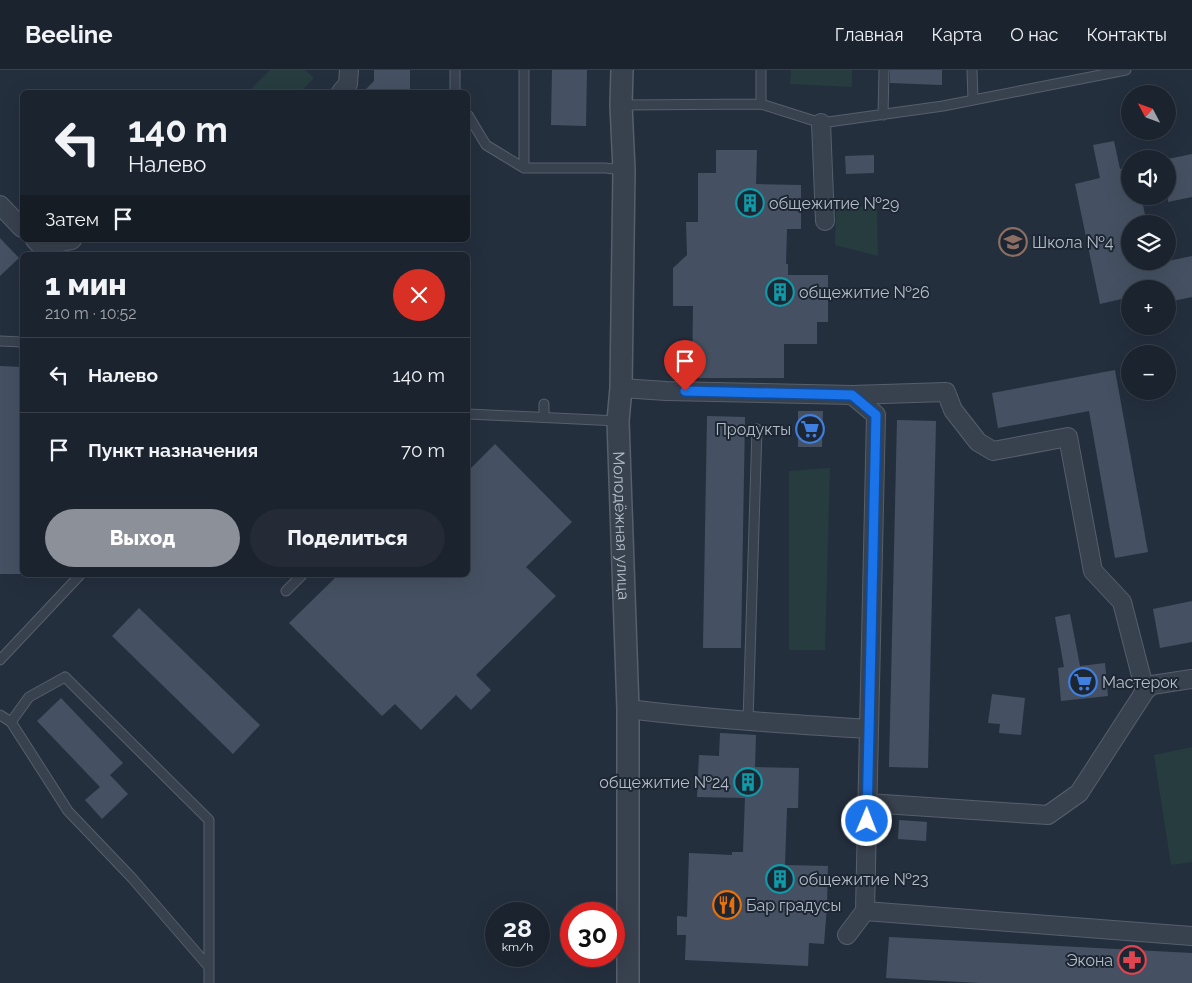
<!DOCTYPE html>
<html lang="ru">
<head>
<meta charset="utf-8">
<style>
  body { margin:0; font-family:Raleway,sans-serif; background:#242b36; color:#f1f3f6; height:100vh; display:flex; flex-direction:column; font-size:19px; white-space:nowrap }
  * { box-sizing:border-box; margin:0 }
  p { font-size:16px; color:#a0a4aa }
  .icon { flex:none; width:28px; height:28px; fill:none; stroke:currentColor; stroke-width:2; stroke-linecap:round; stroke-linejoin:round }
  .map { position:relative; flex:1; overflow:hidden }
  .side { position:absolute; left:20px; top:182px; width:450px; height:325px; display:flex; flex-direction:column; background:#1b232e; border-radius:8px; box-shadow:0 5px 20px #0002,0 0 0 1px #39404a }
  .side>* { flex:none }
  .top-card { position:absolute; left:20px; top:20px; width:450px; height:152px; border-radius:8px; box-shadow:0 5px 20px #0002,0 0 0 1px #39404a; background:#1b232e; color:#f1f3f6; overflow:hidden }
  .needle { width:32px; rotate:311deg }
  .fabs { position:absolute; left:1121px; top:15px; display:grid; gap:10px }
  .fabs a { display:grid; place-items:center; width:55px; height:55px; border-radius:50%; background:#1b232e; box-shadow:0 5px 20px #0002,0 0 0 1px #39404a; font-size:25px }
  .speed { position:absolute; left:485px; top:832px; display:flex; gap:10px; font-size:25px; font-weight:700; text-align:center }
  .speed>* { display:grid; place-content:center; width:65px; height:65px; border-radius:50%; background:#1b232e; box-shadow:0 5px 20px #0002,0 0 0 1px #39404a; line-height:1 }
  .speed small { font-size:12px; font-weight:400 }
  .speed .limit { border:8px solid #d22; background:#fff; color:#111 }
  .pin { position:absolute; display:grid; place-items:center; width:42px; height:42px; color:#fff; margin:-51px -21px; border-radius:50% 50% 50% 0; rotate:-45deg; box-shadow:0 0 5px #0007 }
  .pin .icon { rotate:45deg }
  .me { position:absolute; width:55px; margin:-28px; rotate:1deg; stroke-linejoin:round; filter:drop-shadow(0 0 4px #0008) }
  .turn { display:flex; align-items:center; gap:18px; height:105px; padding:0 25px; font-size:22px }
  .turn .icon { width:65px; height:65px; stroke-width:2.5 }
  .turn b { display:block; font-size:35px; line-height:42px }
  .then { display:flex; align-items:center; height:48px; padding:0 25px; background:#0003; gap:10px; font-size:19px }
  .round { display:grid; place-items:center; flex:none; width:52px; height:52px; border-radius:26px; background:#242b36 }
  .head { display:flex; align-items:center; justify-content:space-between; height:85px; padding:0 25px }
  h1 { font-size:30px; font-weight:800; line-height:38px }
  .cta { display:flex; gap:10px; margin-top:auto; padding:10px 25px }
  .cta a { flex:1; height:58px; border-radius:30px; background:#8c9099; color:#fff; font-size:20px; font-weight:800; line-height:58px; text-align:center }
  .cta a+a { background:#242b36; color:#f1f3f6 }
  ul { padding:0; list-style:none }
  li { display:flex; align-items:center; gap:15px; height:75px; padding:0 25px; border-top:1px solid #39404a }
  li div { flex:1 }
  li b { display:block; font-size:19px }
  li em { font-style:normal }
  header { display:flex; align-items:center; gap:30px; box-sizing:border-box; height:70px; padding:0 25px; background:#1b232e; border-bottom:1px solid #39404a }
  header strong { font-size:24px }
  nav { display:flex; gap:28px; margin-inline-start:auto; font-size:18px }
  .map>svg:first-child { display:block }
  .green { fill:#263c3f }
  .building { fill:#455162 }
  .lines { fill:none; stroke-linecap:round; stroke-linejoin:round }
  .service-casing { stroke:#565f6c; stroke-width:11 }
  .minor-casing { stroke:#565f6c; stroke-width:20 }
  .tertiary-casing { stroke:#565f6c; stroke-width:24 }
  .service { stroke:#38414e; stroke-width:9 }
  .minor { stroke:#38414e; stroke-width:18 }
  .tertiary { stroke:#38414e; stroke-width:21 }
  .route-casing { stroke:#114b97; stroke-width:12 }
  .route { stroke:#1a73e8; stroke-width:9 }
  .labels { text-anchor:middle; stroke-width:4; stroke-linejoin:round; paint-order:stroke }
  .poi-label { font-size:16px; fill:#b4bcc9; stroke:#1d2633; text-anchor:start }
  .street-label { font-size:16px; fill:#b4bcc9; stroke:#1d2633 }
</style>
</head>
<body>
<header>
<strong>Beeline</strong>
<nav><a>Главная</a><a>Карта</a><a>О нас</a><a>Контакты</a></nav>
</header>
<div class="map">
<svg width="1192" height="913" viewBox="0 0 1192 913">
  <rect width="100%" height="100%" fill="#242f3e"/>
  <path class="green" d="M270 0H305L314 8 301 22H248Z
    M791 0H852V17L790 14Z
    M877 136 878 186 835 175 836 137Z
    M830 398 825 580H789V401Z
    M1192 677V792L1171 795 1154 685Z"/>
  <path class="building" d="M374 0H410V22H363L374 11Z
    M552 0H587L586 56 551 55Z
    M890 0H942V15L890 13Z
    M1114 71 1120 99 1130 97V126H1141L1147 154H1130V191H1168L1192 186V227L1168 232V219H1130V227L1100 234 1075 114 1100 108 1093 75Z
    M716 80H757L756 114 801 115V159H787L786 194H788V205H828V252H817V274H784V308H692L693 236H673V198L687 185 686 152H698V103H716Z
    M1192 84V127L1168 132V89Z
    M874 85V103L846 104 845 86Z
    M0 168 19 188 0 206Z
    M0 296 22 297V504H0Z
    M1115 300 1148 482 1115 488 1089 341 998 358 992 323Z
    M798 341H823L822 377H798Z
    M707 346 745 347 741 578H703Z
    M897 350 936 351 928 698 889 697Z
    M495 374 572 452 526 497 556 526 476 605 491 620 471 640 456 625 421 660 395 634 382 646 289 553 338 505H468V401Z
    M1192 531V572L1160 578 1153 539Z
    M139 538 260 655 233 684 112 566Z
    M1070 544 1080 596 1105 593 1108 626 1061 631 1058 598 1064 597 1055 547Z
    M992 624 1025 628 1021 665 999 663 1000 654 988 653Z
    M61 628 123 693 110 705 128 724 102 749 85 730 100 717 37 651Z
    M720 663 756 665 755 697 799 698 798 738H787L785 795 828 796 827 836 824 874 809 873 808 896 685 890 686 865H677V846L687 847 689 783 732 785V782H743L745 728 697 727 699 685 719 686Z
    M899 750 927 752 926 771 898 769Z
    M889 867 1192 883V913H981L886 908Z"/>
  <g class="lines">
    <defs>
      <path id="service" d="M455 0V22
        M524 0V98H605L624 100
        M972 0 973 30
        M761 34V0
        M622 35 761 34 821 53 943 36 1126 0
        M468 45 486 75 524 98
        M883 45 884 0
        M0 271 22 272
        M468 344 618 351
        M544 347V334
        M286 521 302 505
        M0 590 80 505
        M0 645 11 652
        M748 651 757 359
        M209 913V750L65 607 29 627 11 652 68 741 132 808 209 897"/>
      <path id="minor" d="M341 22 348 14 349 0
        M821 53 825 151
        M0 135 22 158
        M35 170 41 176 72 170
        M621 318 666 321 852 325 876 345 865 841 1192 866
        M852 325 946 322 953 340 978 372 993 381 1068 367 1093 501 1122 532 1145 621
        M628 639C708 649 789 654 869 659
        M868 733 1048 745 1079 723 1145 621 1152 615 1192 609
        M847 865 865 841"/>
      <g id="tertiary">
        <path id="s1" d="M622 0 621 35 624 100 621 318 618 351 628 639V913"/>
      </g>
    </defs>
    <use href="#service" class="service-casing"/>
    <use href="#minor" class="minor-casing"/>
    <use href="#tertiary" class="tertiary-casing"/>
    <use href="#service" class="service"/>
    <use href="#minor" class="minor"/>
    <use href="#tertiary" class="tertiary"/>
  </g>
  <g class="lines">
    <defs>
      <path id="route" d="M685 321 852 325 876 345 867 751"/>
    </defs>
    <use href="#route" class="route-casing"/>
    <use href="#route" class="route"/>
  </g>
  <defs>
    <symbol id="building-ring" viewBox="-11 -11 22 22"><circle r="9.5" fill="#1d2633" stroke="#0f9aa8" stroke-width="1.5"/><path d="M-4-6H4V6H1V3H-1V6H-4ZM-2.5-4.3h1.7v1.8h-1.7ZM.8-4.3h1.7v1.8H.8ZM-2.5-1h1.7V.8h-1.7ZM.8-1h1.7V.8H.8Z" fill="#0f9aa8"/></symbol>
    <symbol id="school-ring" viewBox="-11 -11 22 22"><circle r="9.5" fill="#1d2633" stroke="#8d6e63" stroke-width="1.5"/><path d="M0-5L7-2L0 1L-7-2ZM-4 1L0 2.5L4 1V4Q0 6-4 4Z" fill="#8d6e63"/></symbol>
    <symbol id="supermarket-ring" viewBox="-11 -11 22 22"><circle r="9.5" fill="#1d2633" stroke="#3f7fe0" stroke-width="1.5"/><path d="M-6-5.5h2.5l.6 2H6L4.5 2H-2.5L-4.4-4H-6ZM-1.5 3.2a1.3 1.3 0 1 0 .1 0ZM3 3.2a1.3 1.3 0 1 0 .1 0Z" fill="#3f7fe0"/></symbol>
    <symbol id="restaurant-ring" viewBox="-11 -11 22 22"><circle r="9.5" fill="#1d2633" stroke="#e8710a" stroke-width="1.5"/><path d="M-5-6h1v4h1v-4h1v4h1v-4h1v5L-1.5 .5V6h-2V.5L-5-1ZM5-6V6H3V1.5H1.5Q1.5-4 5-6Z" fill="#e8710a"/></symbol>
    <symbol id="pharmacy-ring" viewBox="-11 -11 22 22"><circle r="9.5" fill="#1d2633" stroke="#e0444e" stroke-width="1.5"/><path d="M-2-6h4v4h4v4h-4v4h-4v-4h-4v-4h4Z" fill="#e0444e"/></symbol>
  </defs>
  <g fill-rule="evenodd">
    <use href="#building-ring" x="734" y="117" width="32" height="32"/>
    <use href="#school-ring" x="997" y="156" width="32" height="32"/>
    <use href="#building-ring" x="764" y="206" width="32" height="32"/>
    <use href="#supermarket-ring" x="794" y="343" width="32" height="32"/>
    <use href="#supermarket-ring" x="1067" y="596" width="32" height="32"/>
    <use href="#building-ring" x="732" y="696" width="32" height="32"/>
    <use href="#building-ring" x="764" y="793" width="32" height="32"/>
    <use href="#restaurant-ring" x="711" y="819" width="32" height="32"/>
    <use href="#pharmacy-ring" x="1116" y="874" width="32" height="32"/>
  </g>
  <g class="labels">
    <g class="poi-label">
      <text x="769" y="139">общежитие №29</text>
      <text x="1032" y="178">Школа №4</text>
      <text x="799" y="228">общежитие №26</text>
      <text x="791" y="365" text-anchor="end">Продукты</text>
      <text x="1102" y="618">Мастерок</text>
      <text x="729" y="718" text-anchor="end">общежитие №24</text>
      <text x="799" y="815">общежитие №23</text>
      <text x="746" y="841">Бар градусы</text>
      <text x="1113" y="896" text-anchor="end">Экона</text>
    </g>
    <g class="street-label">
      <text dy="6" stroke="none"><textPath href="#s1" startOffset="456">Молодёжная улица</textPath></text>
    </g>
  </g>
</svg>
<div class="fabs">
<a><svg class="needle" viewBox="-14 -14 28 28"><path d="M0-13l5 13h-10z" fill="#e53935"/><path d="M0 13l5-13h-10z" fill="#a0a4aa"/></svg></a>
<a><svg class="icon" aria-label="sound" viewBox="0 0 24 24"><path d="M4 9h4l5-4v14l-5-4H4zM17 9q2 3 0 6"/></svg></a>
<a><svg class="icon" aria-label="layers" viewBox="0 0 24 24"><path d="M12 4l9 5-9 5-9-5zM3 14l9 5 9-5"/></svg></a>
<a>+</a>
<a>−</a>
</div>
<div class="speed"><div>28<small>km/h</small></div><div class="limit">30</div></div>
<div class="pin" style="left:685px;top:321px;background:#d93025"><svg class="icon" aria-label="arrive" viewBox="0 0 24 24"><path d="M6 21V4h12l-3 4 3 4H6"/></svg></div>
<svg class="me" style="left:867px;top:751px" viewBox="-20 -20 40 40"><circle r="17" fill="#1a73e8" stroke="#fff" stroke-width="3"/><path d="M0-11L8 9 0 5-8 9z" fill="#fff"/></svg>
<div class="top-card">
<div class="turn"><svg class="icon" aria-label="left" viewBox="0 0 24 24"><path d="M17 20v-9H6M10 6l-5 5 5 5"/></svg><div><b>140 m</b>Налево</div></div>
<div class="then">Затем<svg class="icon" aria-label="arrive" viewBox="0 0 24 24"><path d="M6 21V4h12l-3 4 3 4H6"/></svg></div>
</div>
<section class="side">
<div class="head"><div><h1>1 мин</h1><p>210 m · 10:52</p></div><a class="round" style="background:#d93025;color:#fff"><svg class="icon" aria-label="close" viewBox="0 0 24 24"><path d="M6 6l12 12M18 6L6 18"/></svg></a></div>
<ul>
<li><svg class="icon" aria-label="left" viewBox="0 0 24 24"><path d="M17 20v-9H6M10 6l-5 5 5 5"/></svg><div><b>Налево</b></div><em>140 m</em></li>
<li><svg class="icon" aria-label="arrive" viewBox="0 0 24 24"><path d="M6 21V4h12l-3 4 3 4H6"/></svg><div><b>Пункт назначения</b></div><em>70 m</em></li>
</ul>
<div class="cta"><a>Выход</a><a>Поделиться</a></div>
</section>
</div>
</body>
</html>
